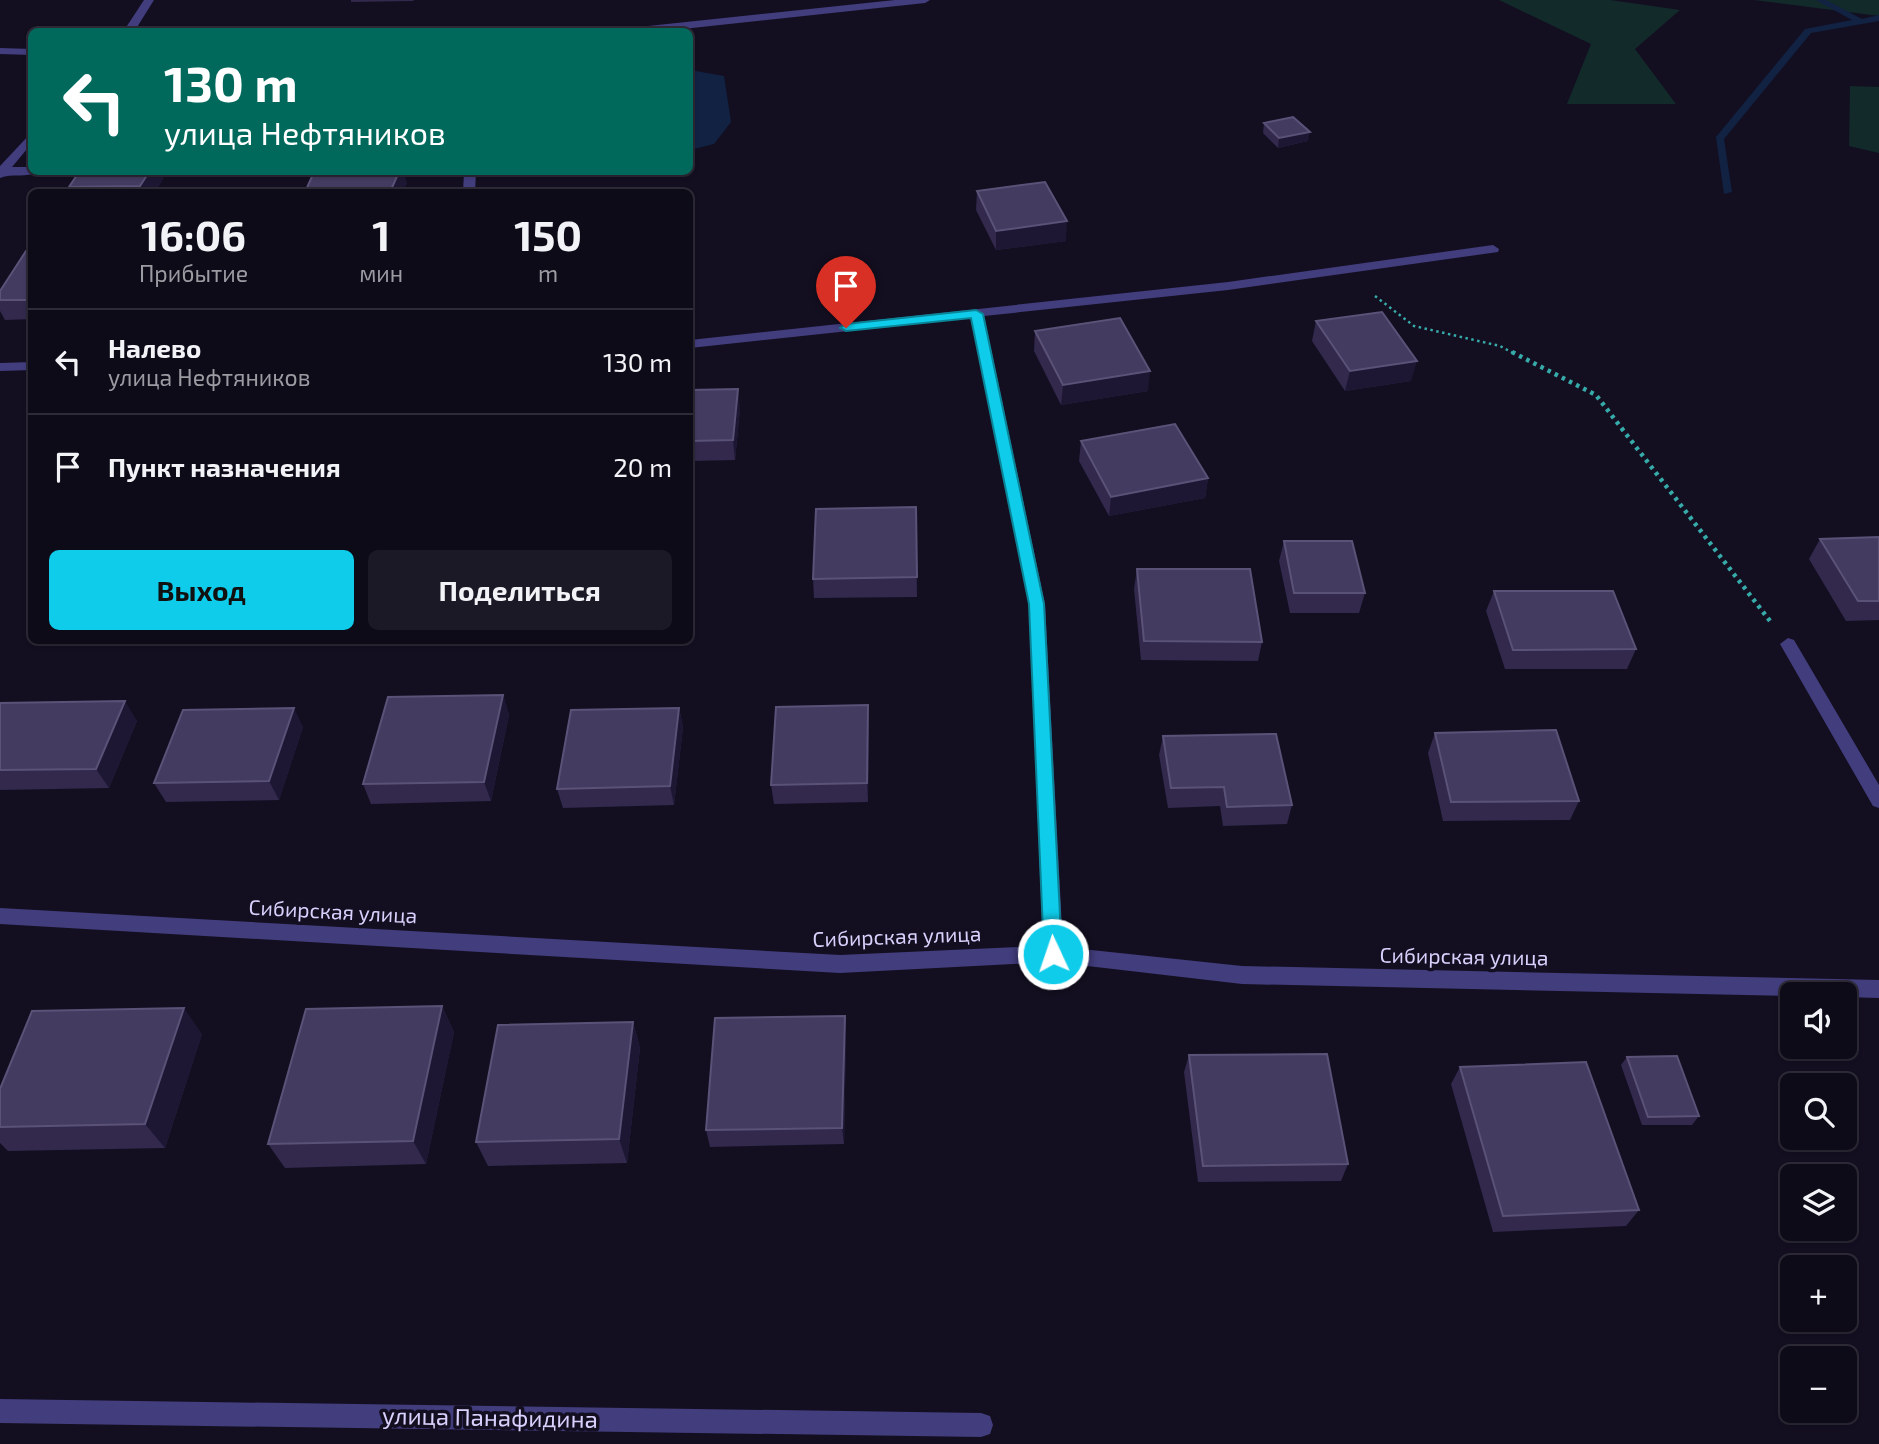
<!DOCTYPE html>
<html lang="ru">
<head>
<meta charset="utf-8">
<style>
  body { margin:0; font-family:"Exo 2",sans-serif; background:#1c1926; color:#f1f3f6; height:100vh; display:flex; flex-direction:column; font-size:26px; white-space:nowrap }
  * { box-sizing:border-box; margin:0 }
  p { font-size:23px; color:#9b9ba2 }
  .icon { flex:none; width:38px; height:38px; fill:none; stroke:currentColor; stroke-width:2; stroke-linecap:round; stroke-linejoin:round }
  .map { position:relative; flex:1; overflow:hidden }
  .side { position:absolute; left:28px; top:189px; width:665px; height:455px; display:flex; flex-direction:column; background:#0e0b19; border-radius:10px; box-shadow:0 2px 5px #0004,0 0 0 2px #2e2b38 }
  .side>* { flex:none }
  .top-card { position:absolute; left:28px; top:28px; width:665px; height:147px; border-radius:10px; box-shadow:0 2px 5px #0004,0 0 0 2px #2e2b38; background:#00695c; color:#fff; overflow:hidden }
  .tools { position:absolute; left:1780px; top:982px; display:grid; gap:14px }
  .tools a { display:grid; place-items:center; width:77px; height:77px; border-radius:10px; background:#0e0b19; box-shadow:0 2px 5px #0004,0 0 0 2px #2e2b38; font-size:35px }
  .pin { position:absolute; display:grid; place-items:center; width:60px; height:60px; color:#fff; margin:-72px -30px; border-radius:50% 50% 50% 0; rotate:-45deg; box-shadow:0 0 7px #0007 }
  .pin .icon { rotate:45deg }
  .me { position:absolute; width:77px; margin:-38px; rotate:357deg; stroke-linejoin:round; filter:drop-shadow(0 0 5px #0008) }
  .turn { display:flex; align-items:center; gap:24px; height:147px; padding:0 21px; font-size:32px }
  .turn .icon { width:91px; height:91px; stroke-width:2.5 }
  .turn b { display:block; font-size:49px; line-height:60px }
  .eta { display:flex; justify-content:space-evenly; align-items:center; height:119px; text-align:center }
  .eta b { font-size:42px; font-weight:700; line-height:49px }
  .cta { display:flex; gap:14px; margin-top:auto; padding:14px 21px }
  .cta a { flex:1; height:80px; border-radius:10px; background:#0fccea; color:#111; font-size:28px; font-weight:700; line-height:80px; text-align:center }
  .cta a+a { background:#1c1926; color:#f1f3f6 }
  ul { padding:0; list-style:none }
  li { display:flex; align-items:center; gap:21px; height:105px; padding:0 21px; border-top:2px solid #2e2b38 }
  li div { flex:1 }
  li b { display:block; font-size:26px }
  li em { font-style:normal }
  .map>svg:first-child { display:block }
  .green { fill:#122a2a }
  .water { fill:#112243 }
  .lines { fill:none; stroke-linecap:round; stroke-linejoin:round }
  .stream { fill:#112243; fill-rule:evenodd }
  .path-far1 { stroke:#36aba9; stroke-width:2.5; stroke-dasharray:2.5 3.5; stroke-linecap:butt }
  .path { stroke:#36aba9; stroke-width:4.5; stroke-dasharray:3.5 4.5; stroke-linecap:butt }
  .minor { fill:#423d7d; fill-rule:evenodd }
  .wall { fill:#32294d }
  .shaded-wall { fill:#1e1734 }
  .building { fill:#433b60; stroke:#5b5278; stroke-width:2 }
  .route { fill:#0fccea; stroke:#0a8598; stroke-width:2 }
  .labels { text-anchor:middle; stroke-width:7; stroke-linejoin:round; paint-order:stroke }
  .street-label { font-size:21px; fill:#d8d1fc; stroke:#130f21 }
  .near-street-label { font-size:24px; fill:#d8d1fc; stroke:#130f21 }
</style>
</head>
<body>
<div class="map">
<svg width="1879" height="1444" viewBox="0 0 1879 1444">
  <rect width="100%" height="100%" fill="#130f21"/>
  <path class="green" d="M1499 0H1610L1680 10 1635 49 1676 104H1567L1591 44Z
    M1754 0H1879V16Z
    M1850 86 1879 87V153L1849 146Z"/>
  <path class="water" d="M690 70 724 76 731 122 714 144 690 150Z"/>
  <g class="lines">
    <path class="stream" d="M1816 0H1826L1862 19 1879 15V21L1811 33 1724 139 1732 192 1724 194 1716 137 1805 29 1852 20Z"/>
    <path class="path-far1" d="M1375 296 1414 326 1500 346 1515 354"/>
    <path class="path" d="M1512 352 1596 395 1770 621"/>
    <path class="minor" d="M144 0H154L134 32H123Z
      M895 0H930L925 3 655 32H615L620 29Z
      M0 48 32 49V55L0 54Z
      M32 132V143L12 167H32V172H38C27 178 12 173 0 178V166Z
      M464 172H476L475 192H463Z
      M1493 245 1499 249 1498 252 1228 290 984 316 1045 604 1063 947 1242 966 1879 980V998L1844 997V994L1792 996 1242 984 1053 962 840 973 0 924V908L840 955 1043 946 1029 604 971 318 690 348V340L1228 282Z
      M32 362V370L0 371V363Z
      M1788 638 1794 640 1879 785V808L1873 806 1780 644Z
      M0 1399 981 1413 990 1416 993 1425 990 1434 981 1437 0 1423Z"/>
  </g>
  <path class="wall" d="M351 0H414L413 1 351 2Z
    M1264 123 1308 141 1278 148 1263 133Z
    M79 172H167L155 192H71L69 187Z
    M977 191 1066 241 996 250 976 210Z
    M32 251V319L5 320 0 311V291Z
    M1316 321 1411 381 1345 391 1312 341Z
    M1035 331 1148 391 1061 405 1034 351Z
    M690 390 740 409 735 460 690 461Z
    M1081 441 1208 478 1205 498 1109 516 1079 461Z
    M916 507 917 597 814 598 813 579Z
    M1879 537V620L1846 621 1809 559 1820 539Z
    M1284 541 1365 593 1359 613H1290L1279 561Z
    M1137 569 1262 642 1258 661 1141 660 1134 589Z
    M1494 591 1636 649 1627 669H1505L1486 611Z
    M503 695 509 715 491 801 371 804 363 784Z
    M0 703 137 721 109 788 0 790Z
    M679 708 683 727 674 805 563 808 557 789Z
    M869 725 868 802 774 804 771 785Z
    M303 727 279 800 166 802 154 783Z
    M1435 733 1579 801 1570 820 1443 821 1428 753Z
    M1163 736 1292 805 1287 824 1223 826 1220 806 1168 808 1159 755Z
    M442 1006 454 1032 426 1164 285 1168 268 1144Z
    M845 1016 846 1034 844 1144 710 1147 706 1130Z
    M633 1022 640 1048 627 1163 488 1166 476 1142Z
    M202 1034 165 1148 8 1151 0 1143V1089Z
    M1189 1055 1348 1164 1341 1181 1198 1182 1184 1072Z
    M1627 1057 1699 1116 1692 1125H1642L1621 1065Z
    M1460 1067 1639 1210 1626 1226 1493 1232 1451 1084Z"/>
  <path class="shaded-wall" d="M1310 132 1308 141 1278 148 1279 138Z
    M149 172H167L155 192H143L140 186Z
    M399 172H404L407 183 403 192H390Z
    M1067 221 1066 241 996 250V231Z
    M1417 361 1411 381 1345 391 1350 371Z
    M1150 371 1148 391 1061 405 1063 385Z
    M738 389 740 409 735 460 733 440Z
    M1208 478 1205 498 1109 516 1111 497Z
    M503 695 509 715 491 801 484 782Z
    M125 701 137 721 109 788 96 769Z
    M868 705 869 725 868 802 867 783Z
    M294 708 303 727 279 800 269 781Z
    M679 708 683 727 674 805 670 786Z
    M442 1006 454 1032 426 1164 413 1141Z
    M184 1008 202 1034 165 1148 145 1124Z
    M845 1016 846 1034 844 1144 842 1128Z
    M633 1022 640 1048 627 1163 619 1139Z"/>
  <path class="building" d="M1293 117 1310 132 1279 138 1264 123Z
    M79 172H149L140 186 69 187Z
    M314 172H399L390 192H305Z
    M1045 182 1067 221 996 231 977 191Z
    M26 251H32V300H0V291Z
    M1382 312 1417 361 1350 371 1316 321Z
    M1120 318 1150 371 1063 385 1035 331Z
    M738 389 733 440 690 441V390Z
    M1175 424 1208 478 1111 497 1081 441Z
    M916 507 917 577 813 579 816 509Z
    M1879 537V601H1858L1820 539Z
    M1284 541H1352L1365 593H1294Z
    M1137 569H1250L1262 642 1144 641Z
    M1494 591H1613L1636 649 1513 650Z
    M503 695 484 782 363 784 388 697Z
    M125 701 96 769 0 770V703Z
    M868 705 867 783 771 785 776 707Z
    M294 708 269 781 154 783 183 710Z
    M679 708 670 786 557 789 571 710Z
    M1556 730 1579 801 1451 802 1435 733Z
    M1276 734 1292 805 1227 807 1224 787 1171 788 1163 736Z
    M442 1006 413 1141 268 1144 306 1009Z
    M184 1008 145 1124 0 1127V1089L32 1011Z
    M845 1016 842 1128 706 1130 715 1018Z
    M633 1022 619 1139 476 1142 498 1025Z
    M1327 1054 1348 1164 1203 1166 1189 1055Z
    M1677 1056 1699 1116 1648 1117 1627 1057Z
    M1586 1062 1639 1210 1503 1216 1460 1067Z"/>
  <path class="route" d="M976 310 983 314 1044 604 1062 954 1060 959 1053 961 1047 959 1044 954 1029 604 971 318 846 331 840 328 846 324Z"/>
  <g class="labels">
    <g class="street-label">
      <text transform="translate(333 912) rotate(3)" y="7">Сибирская улица</text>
      <text transform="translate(897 937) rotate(-2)" y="7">Сибирская улица</text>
      <text transform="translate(1464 957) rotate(1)" y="7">Сибирская улица</text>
    </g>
    <g class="near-street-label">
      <text transform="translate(490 1418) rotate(1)" y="8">улица Панафидина</text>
    </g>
  </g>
</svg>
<div class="tools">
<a><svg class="icon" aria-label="sound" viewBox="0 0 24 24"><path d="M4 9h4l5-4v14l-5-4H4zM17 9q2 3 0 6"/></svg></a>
<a><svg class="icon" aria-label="search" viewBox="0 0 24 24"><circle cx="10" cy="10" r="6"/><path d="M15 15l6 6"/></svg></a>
<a><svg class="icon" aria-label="layers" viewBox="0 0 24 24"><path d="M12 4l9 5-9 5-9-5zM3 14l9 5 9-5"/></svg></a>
<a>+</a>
<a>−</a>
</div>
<div class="pin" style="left:846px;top:328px;background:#d93025"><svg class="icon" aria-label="arrive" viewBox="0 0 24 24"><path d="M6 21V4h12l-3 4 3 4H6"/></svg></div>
<svg class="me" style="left:1053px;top:954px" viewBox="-20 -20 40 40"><circle r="17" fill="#0fccea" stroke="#fff" stroke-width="3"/><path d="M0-11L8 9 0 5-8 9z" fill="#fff"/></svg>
<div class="top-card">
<div class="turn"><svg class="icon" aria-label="left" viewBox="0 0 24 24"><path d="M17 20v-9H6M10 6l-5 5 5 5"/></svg><div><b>130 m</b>улица Нефтяников</div></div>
</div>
<section class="side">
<div class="eta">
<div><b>16:06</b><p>Прибытие</p></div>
<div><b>1</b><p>мин</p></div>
<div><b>150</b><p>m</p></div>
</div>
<ul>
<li><svg class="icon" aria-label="left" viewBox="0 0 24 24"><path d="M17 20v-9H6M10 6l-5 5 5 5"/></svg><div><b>Налево</b><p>улица Нефтяников</p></div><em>130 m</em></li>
<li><svg class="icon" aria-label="arrive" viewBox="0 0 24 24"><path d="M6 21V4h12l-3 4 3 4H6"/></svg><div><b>Пункт назначения</b></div><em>20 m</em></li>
</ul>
<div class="cta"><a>Выход</a><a>Поделиться</a></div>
</section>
</div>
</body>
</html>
